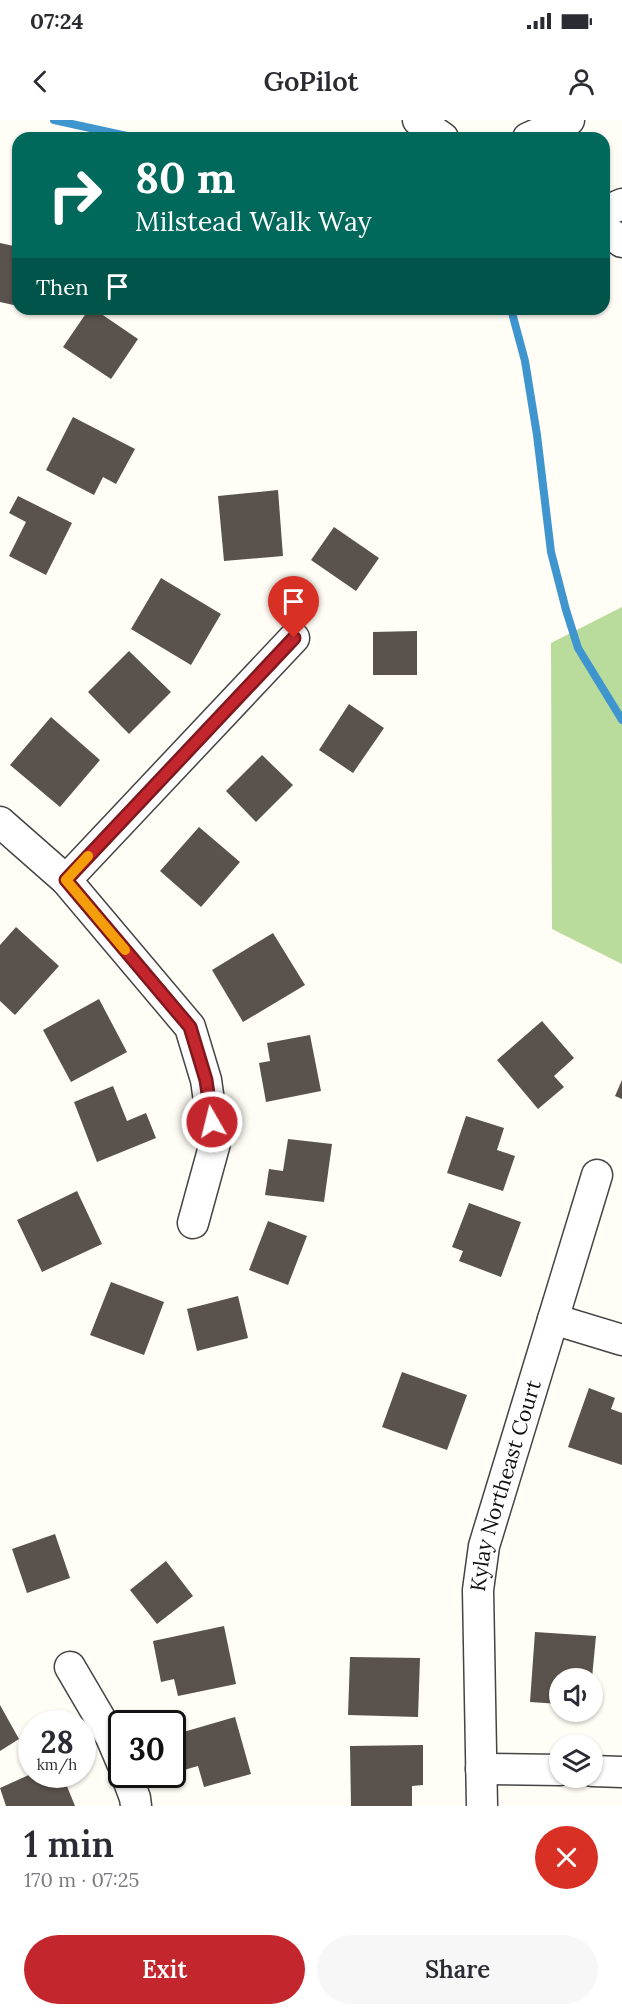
<!DOCTYPE html>
<html lang="en">
<head>
<meta charset="utf-8">
<style>
  body { margin:0; font-family:Lora,serif; background:#f7f7f7; color:#2b2b33; height:100vh; display:flex; flex-direction:column; font-size:22px; white-space:nowrap }
  * { box-sizing:border-box; margin:0 }
  p { font-size:20px; color:#7c7c81 }
  .icon { flex:none; width:33px; height:33px; fill:none; stroke:currentColor; stroke-width:2; stroke-linecap:round; stroke-linejoin:round }
  .map { position:relative; height:1686px; overflow:hidden }
  .side { display:flex; flex-direction:column; background:#fff; flex:1 }
  .side>* { flex:none }
  .hud { position:absolute; left:12px; top:12px; width:598px; height:183px; border-radius:18px; box-shadow:0 2px 4px #0004; background:#00695c; color:#fff; overflow:hidden }
  .controls { position:absolute; left:549px; top:1548px; display:grid; gap:12px }
  .controls a { display:grid; place-items:center; width:54px; height:54px; border-radius:50%; background:#fff; box-shadow:0 2px 4px #0004; font-size:30px }
  .speed { position:absolute; left:18px; top:1590px; display:flex; gap:12px; font-size:30px; font-weight:700; text-align:center }
  .speed>* { display:grid; place-content:center; width:78px; height:78px; border-radius:50%; background:#fff; box-shadow:0 2px 4px #0004; line-height:1 }
  .speed small { font-size:15px; font-weight:400 }
  .speed .limit { border:3px solid #111; border-radius:9px; background:#fff; color:#111 }
  .pin { position:absolute; display:grid; place-items:center; width:51px; height:51px; color:#fff; margin:-62px -26px; border-radius:50% 50% 50% 0; rotate:-45deg; box-shadow:0 0 6px #0007 }
  .pin .icon { rotate:45deg }
  .me { position:absolute; width:66px; margin:-33px; rotate:352deg; stroke-linejoin:round; filter:drop-shadow(0 0 4px #0008) }
  .turn { display:flex; align-items:center; gap:21px; height:126px; padding:0 24px; font-size:27px }
  .turn .icon { width:78px; height:78px; stroke-width:2.5 }
  .turn b { display:block; font-size:42px; line-height:51px }
  .then { display:flex; align-items:center; height:57px; padding:0 24px; background:#0003; gap:12px; font-size:22px }
  .round { display:grid; place-items:center; flex:none; width:63px; height:63px; border-radius:32px; background:#f7f7f7 }
  .headline { display:flex; align-items:center; justify-content:space-between; height:102px; padding:0 24px }
  h1 { font-size:36px; font-weight:600; line-height:45px }
  .cta { display:flex; gap:12px; margin-top:auto; padding:12px 24px }
  .cta a { flex:1; height:69px; border-radius:36px; background:#c4262e; color:#fff; font-size:24px; font-weight:600; line-height:69px; text-align:center }
  .cta a+a { background:#f7f7f7; color:#2b2b33 }
  .status { display:flex; justify-content:space-between; align-items:center; height:42px; padding:0 30px; background:#fff; direction:ltr }
  .status svg { height:16px; fill:currentColor }
  header { display:flex; justify-content:space-between; align-items:center; height:78px; padding:0 24px; background:#fff; font-size:27px; font-weight:600 }
  .map>svg:first-child { display:block }
  .forest { fill:#b9dc9c }
  .lines { fill:none; stroke-linecap:round; stroke-linejoin:round }
  .stream { stroke:#3f96cf; stroke-width:8 }
  .building { fill:#5a524d }
  .minor-casing { stroke:#444; stroke-width:33 }
  .minor { stroke:#fff; stroke-width:30 }
  .route-casing { stroke:#7f191e; stroke-width:15 }
  .route { stroke:#c4262e; stroke-width:10 }
  .slow { stroke:#f59e0b; stroke-width:10 }
  .labels { text-anchor:middle; stroke-width:6; stroke-linejoin:round; paint-order:stroke }
  .street-label { font-size:21px; fill:#111; stroke:#fff }
</style>
</head>
<body>
<div class="status"><b>07:24</b><svg viewBox="0 0 49 12"><path d="M0 12V9h3v3zM5 12V6h3v6zM10 12V3h3v9zM15 12V0h3v12zM26 1h20v11H26zM47 4h2v5h-2z"/></svg></div>
<header><svg class="icon" aria-label="back" viewBox="0 0 24 24"><path d="M15 5l-7 7 7 7"/></svg>GoPilot<svg class="icon" aria-label="person" viewBox="0 0 24 24"><circle cx="12" cy="8" r="4"/><path d="M4 21q1-7 8-7t8 7"/></svg></header>
<div class="map">
<svg width="622" height="1686" viewBox="0 0 622 1686">
  <rect width="100%" height="100%" fill="#fffdf5"/>
  <path class="forest" d="M622 487V844L552 809 551 523Z"/>
  <g class="lines">
    <path class="stream" d="M54 0 136 18
      M511 189 525 241 537 315 551 432 566 490 578 528 622 600"/>
  </g>
  <path class="building" d="M0 123 18 127V186L0 182Z
    M89 189H94L138 219 111 259 63 227Z
    M73 297 135 329 116 364 103 357 94 375 46 350Z
    M278 370 283 436 224 441 218 376Z
    M18 376 72 403 46 455 9 436 26 402 9 393Z
    M334 407 379 438 356 471 311 440Z
    M161 458 221 494 191 545 131 509Z
    M417 511V555H373V512Z
    M129 531 171 572 129 614 88 572Z
    M349 584 384 608 353 653 319 630Z
    M51 597 100 640 60 687 10 645Z
    M262 635 293 665 256 702 226 671Z
    M199 707 240 742 201 787 160 751Z
    M16 807 59 846 15 895 0 881V825Z
    M273 813 305 865 243 902 212 850Z
    M99 879 127 932 71 962 43 910Z
    M542 901 574 938 554 956 564 967 538 989 497 940Z
    M310 915 321 971 266 982 259 943 270 941 267 923Z
    M622 960V979L615 976Z
    M113 966 127 1001 146 993 156 1018 97 1042 74 982Z
    M466 996 504 1008 497 1030 515 1036 503 1071 447 1053Z
    M288 1019 332 1024 324 1082 265 1075 269 1049 283 1051Z
    M77 1071 102 1124 42 1152 17 1100Z
    M469 1083 521 1102 501 1157 459 1141 463 1131 452 1127Z
    M268 1101 307 1116 288 1165 249 1150Z
    M111 1162 164 1182 144 1235 90 1215Z
    M238 1176 248 1218 197 1231 187 1189Z
    M402 1252 467 1275 447 1330 382 1307Z
    M589 1268 615 1278 611 1289 622 1293V1345L568 1327Z
    M55 1414 70 1458 27 1473 12 1429Z
    M166 1441 193 1476 157 1504 130 1470Z
    M224 1506 236 1564 178 1576 174 1559 161 1562 153 1521Z
    M535 1512 596 1516 592 1558H560V1584L530 1582Z
    M350 1537 420 1538 418 1597 348 1595Z
    M0 1585 19 1619 0 1631Z
    M235 1597 251 1654 204 1667 198 1646 184 1650 173 1615Z
    M423 1625V1665L412 1666V1686H351L350 1626Z
    M31 1654H62L75 1686H6L0 1668Z"/>
  <g class="lines">
    <defs>
      <g id="minor">
        <path d="M418 0 443 18"/>
        <path d="M528 18 569 0"/>
        <path d="M604 92 622 84"/>
        <path d="M604 109 622 122"/>
        <path d="M0 702 66 760 190 907 206 960 215 1023 193 1103"/>
        <path d="M66 760 294 518"/>
        <path d="M553 1199 622 1220"/>
        <path d="M70 1547 111 1617 122 1643"/>
        <path d="M481 1649 560 1650"/>
        <path d="M592 1651 622 1652"/>
        <path d="M126 1654 135 1678 136 1686"/>
        <path id="s1" d="M482 1686 478 1470 484 1426 597 1055"/>
      </g>
    </defs>
    <use href="#minor" class="minor-casing"/>
    <use href="#minor" class="minor"/>
  </g>
  <g class="lines">
    <defs>
      <path id="route" d="M212 1002 206 960 190 907 66 760 294 518"/>
    </defs>
    <use href="#route" class="route-casing"/>
    <use href="#route" class="route"/>
    <path class="slow" d="M88 736 66 760 125 830"/>
  </g>
  <g class="labels">
    <g class="street-label">
      <text dy="7" stroke="none"><textPath href="#s1" startOffset="324">Kylay Northeast Court</textPath></text>
    </g>
  </g>
</svg>
<div class="controls">
<a><svg class="icon" aria-label="sound" viewBox="0 0 24 24"><path d="M4 9h4l5-4v14l-5-4H4zM17 9q2 3 0 6"/></svg></a>
<a><svg class="icon" aria-label="layers" viewBox="0 0 24 24"><path d="M12 4l9 5-9 5-9-5zM3 14l9 5 9-5"/></svg></a>
</div>
<div class="speed"><div>28<small>km/h</small></div><div class="limit">30</div></div>
<div class="pin" style="left:294px;top:518px;background:#d93025"><svg class="icon" aria-label="arrive" viewBox="0 0 24 24"><path d="M6 21V4h12l-3 4 3 4H6"/></svg></div>
<svg class="me" style="left:212px;top:1002px" viewBox="-20 -20 40 40"><circle r="17" fill="#c4262e" stroke="#fff" stroke-width="3"/><path d="M0-11L8 9 0 5-8 9z" fill="#fff"/></svg>
<div class="hud">
<div class="turn"><svg class="icon" aria-label="right" viewBox="0 0 24 24"><path d="M7 20v-9h11M14 6l5 5-5 5"/></svg><div><b>80 m</b>Milstead Walk Way</div></div>
<div class="then">Then<svg class="icon" aria-label="arrive" viewBox="0 0 24 24"><path d="M6 21V4h12l-3 4 3 4H6"/></svg></div>
</div>
</div>
<section class="side">
<div class="headline"><div><h1>1 min</h1><p>170 m · 07:25</p></div><a class="round" style="background:#d93025;color:#fff"><svg class="icon" aria-label="close" viewBox="0 0 24 24"><path d="M6 6l12 12M18 6L6 18"/></svg></a></div>
<div class="cta"><a>Exit</a><a>Share</a></div>
</section>
</body>
</html>
